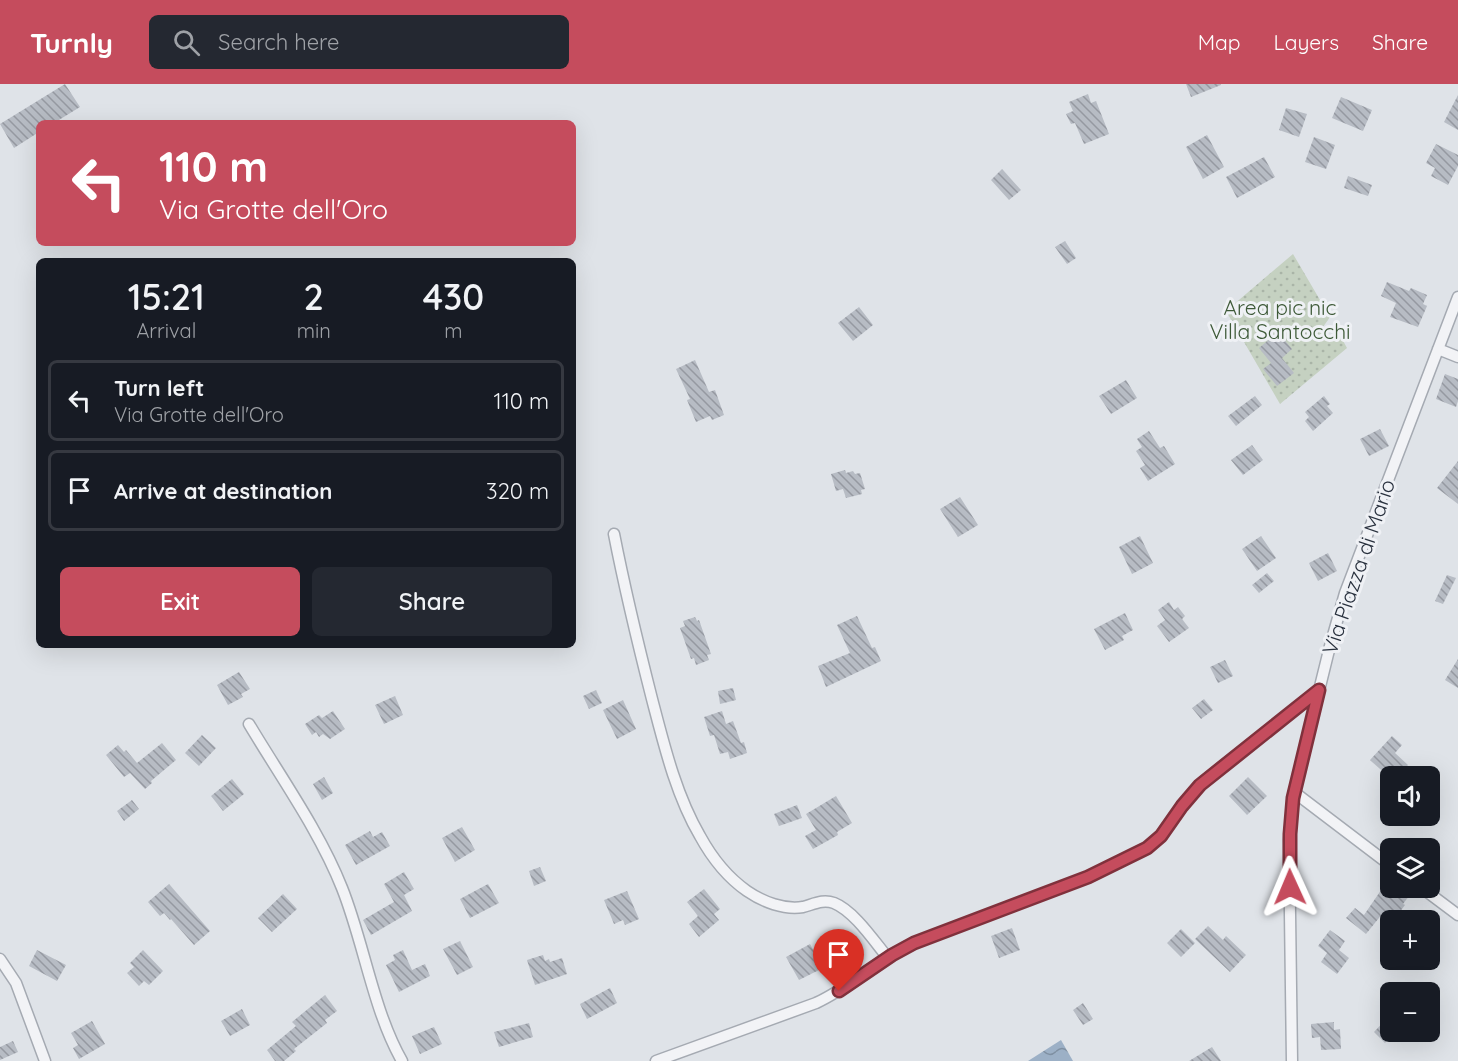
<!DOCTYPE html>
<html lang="en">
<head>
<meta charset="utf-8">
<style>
  body { margin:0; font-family:Quicksand,sans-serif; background:#242831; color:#f1f3f6; height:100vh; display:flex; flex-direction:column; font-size:22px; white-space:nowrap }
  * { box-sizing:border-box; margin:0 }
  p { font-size:20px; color:#9ea1a6 }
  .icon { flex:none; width:33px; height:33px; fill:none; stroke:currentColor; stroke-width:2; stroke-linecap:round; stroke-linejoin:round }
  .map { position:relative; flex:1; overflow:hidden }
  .panel { position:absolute; left:36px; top:174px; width:540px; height:390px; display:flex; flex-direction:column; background:#171b24; border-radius:9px; box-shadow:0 6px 24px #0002 }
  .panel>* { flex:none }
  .hud { position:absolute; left:36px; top:36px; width:540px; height:126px; border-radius:9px; box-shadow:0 6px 24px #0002; background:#c54c5d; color:#fff; overflow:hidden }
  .fabs { position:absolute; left:1380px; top:682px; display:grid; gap:12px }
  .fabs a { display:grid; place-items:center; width:60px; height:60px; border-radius:9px; background:#171b24; box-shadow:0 6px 24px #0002; font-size:30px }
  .pin { position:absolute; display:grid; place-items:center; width:51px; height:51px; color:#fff; margin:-62px -26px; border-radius:50% 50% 50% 0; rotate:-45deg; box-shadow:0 0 6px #0007 }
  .pin .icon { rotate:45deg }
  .me { position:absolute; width:66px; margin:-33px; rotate:359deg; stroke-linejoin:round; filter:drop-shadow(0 0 4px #0008) }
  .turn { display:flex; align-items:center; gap:21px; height:126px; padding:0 24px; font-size:27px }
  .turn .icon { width:78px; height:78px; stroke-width:2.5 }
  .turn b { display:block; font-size:42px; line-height:51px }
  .eta { display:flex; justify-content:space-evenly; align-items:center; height:102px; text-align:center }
  .eta b { font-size:36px; font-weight:600; line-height:42px }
  .primary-button { display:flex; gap:12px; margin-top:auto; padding:12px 24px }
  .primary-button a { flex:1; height:69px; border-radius:9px; background:#c54c5d; color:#fff; font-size:24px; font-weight:600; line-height:69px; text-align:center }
  .primary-button a+a { background:#242831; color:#f1f3f6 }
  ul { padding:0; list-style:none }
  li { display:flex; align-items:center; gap:18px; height:81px; margin:0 12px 9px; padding:0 12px; border:3px solid #363941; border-radius:9px }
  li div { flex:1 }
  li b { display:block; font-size:22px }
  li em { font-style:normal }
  header { display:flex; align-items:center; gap:36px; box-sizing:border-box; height:84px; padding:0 30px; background:#c54c5d; color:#fff }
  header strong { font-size:28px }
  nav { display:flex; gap:33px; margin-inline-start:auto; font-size:21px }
  .search { width:420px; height:54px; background:#242831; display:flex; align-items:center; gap:15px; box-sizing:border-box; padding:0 21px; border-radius:9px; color:#9ea1a6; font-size:22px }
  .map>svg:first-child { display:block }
  .park { fill:url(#park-dots) }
  .water { fill:url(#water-waves) }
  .building { fill:url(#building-back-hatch) }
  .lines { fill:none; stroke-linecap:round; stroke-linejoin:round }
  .street-casing { stroke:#a5aab2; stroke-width:13 }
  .street { stroke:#f2f3f6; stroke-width:10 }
  .route-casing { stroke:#80313c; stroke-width:15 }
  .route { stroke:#c54c5d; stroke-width:10 }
  .labels { text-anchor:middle; stroke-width:6; stroke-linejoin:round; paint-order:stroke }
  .park-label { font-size:21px; fill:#3d5937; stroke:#eff1f5 }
  .street-label { font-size:21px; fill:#29313e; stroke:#eff1f5 }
</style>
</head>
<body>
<header>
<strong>Turnly</strong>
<div class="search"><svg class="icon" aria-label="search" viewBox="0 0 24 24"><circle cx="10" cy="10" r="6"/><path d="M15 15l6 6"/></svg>Search here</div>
<nav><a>Map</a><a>Layers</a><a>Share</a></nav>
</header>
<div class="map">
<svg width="1458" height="977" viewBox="0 0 1458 977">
  <defs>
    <pattern id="park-dots" width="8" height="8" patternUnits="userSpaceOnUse" patternTransform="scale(1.5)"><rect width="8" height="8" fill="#c5d1c1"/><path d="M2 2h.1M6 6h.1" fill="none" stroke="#a9b4a7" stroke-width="1.8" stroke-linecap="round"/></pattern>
    <pattern id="water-waves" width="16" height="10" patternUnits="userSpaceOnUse" patternTransform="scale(1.5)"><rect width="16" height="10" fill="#9cb0c6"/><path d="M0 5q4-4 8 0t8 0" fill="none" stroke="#7f90a2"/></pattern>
    <pattern id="building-back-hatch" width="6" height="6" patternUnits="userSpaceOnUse" patternTransform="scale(1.5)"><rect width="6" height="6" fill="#b7bcc4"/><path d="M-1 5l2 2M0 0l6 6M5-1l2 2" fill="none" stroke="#9599a1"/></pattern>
  </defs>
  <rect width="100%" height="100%" fill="#dfe3e8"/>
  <path class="park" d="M1293 170 1330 233 1323 243 1330 253H1341L1347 264 1280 320 1226 227Z"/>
  <path class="water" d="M1061 956 1073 977H1028Z"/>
  <path class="building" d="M65 0 80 23 54 39H39V48L14 64 0 40Z
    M1186 0H1221V1L1191 13Z
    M1088 10 1091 19 1096 17 1109 50 1084 60 1075 39 1071 40 1066 30 1073 27 1069 18Z
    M1458 11V46L1444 38Z
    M1341 13 1372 26 1363 47 1332 34Z
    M1286 24 1307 30 1299 53 1279 46Z
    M1207 51 1224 83 1203 95 1186 63Z
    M1314 53 1335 61 1326 85 1305 78Z
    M1436 60 1458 71V82L1448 101 1431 92 1435 84 1426 79Z
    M1264 73 1275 93 1237 114 1226 93Z
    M1002 85 1021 106 1009 116 991 96Z
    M1348 92 1372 101 1368 112 1344 104Z
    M1065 157 1076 174 1067 180 1055 163Z
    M1387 198 1409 207 1411 204 1427 211 1423 220 1427 222 1418 243 1390 233 1396 219 1381 212Z
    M859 223 873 241 853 257 838 239Z
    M1278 248 1292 265 1282 274 1294 289 1277 302 1263 285 1271 279 1259 264Z
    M695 276 709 308 715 306 724 331 712 336 710 332 696 338 687 316 690 315 676 285Z
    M1445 290 1458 295V317L1456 323 1436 315Z
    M1126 296 1137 314 1111 330 1099 312Z
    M1255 312 1262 321 1236 342 1228 332Z
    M1324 312 1330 320 1327 322 1333 329 1313 347 1305 337 1309 333 1305 328Z
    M1380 345 1389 362 1369 372 1360 355Z
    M1149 347 1160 364 1164 362 1175 380 1148 397 1140 384 1145 381 1136 367 1142 363 1137 355Z
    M1252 361 1263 376 1243 391 1231 376Z
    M1458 377V420L1437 404Z
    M845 386 846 389 853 387 855 390 860 389 865 405 861 406 862 410 846 414 843 405 836 407 831 390Z
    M960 413 978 441 958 453 940 425Z
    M1140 452 1153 479 1132 490 1119 463Z
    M1261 452 1276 474 1257 487 1242 465Z
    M1328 469 1337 487 1318 497 1309 479Z
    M1267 489 1274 497 1259 509 1252 501Z
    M1447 491 1456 494 1443 520 1435 517Z
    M1169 518 1174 526 1178 523 1185 532 1182 535 1189 544 1169 558 1157 542 1165 536 1158 526Z
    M1125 529 1133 546 1122 552 1124 556 1105 566 1094 545Z
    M857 532 872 564 875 563 881 577 826 603 818 582 850 569 837 541Z
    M695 533 697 537 699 536 711 570 707 571 709 576 696 581 694 574 691 575 680 544 685 542 683 537Z
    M1458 575V604L1445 596Z
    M1225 576 1233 592 1218 599 1210 583Z
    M239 588 250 605 241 610 243 613 228 621 217 601Z
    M733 604 736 616 720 620 718 607Z
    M596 606 602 619 589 625 583 612Z
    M395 612 403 631 384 640 375 621Z
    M1204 615 1213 626 1201 635 1192 624Z
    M623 616 636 645 617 655 603 626Z
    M333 627 345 645 330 655 323 650 319 653 316 648 312 651 305 640 319 631 322 634Z
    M722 627 726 640 733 637 741 659 744 658 747 669 730 675 728 668 720 670 714 651 710 652 704 633Z
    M202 651 216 664 199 682 185 669Z
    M1392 652 1402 661 1395 669 1408 681 1398 693H1389L1370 676Z
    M162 659 176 676 151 697 152 699 145 705 130 689 124 693 106 671 118 661 124 668 126 666 137 679Z
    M324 693 333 709 322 716 313 700Z
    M1248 693 1267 712 1247 731 1229 712Z
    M232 695 244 710 223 727 211 712Z
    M836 712 852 739 837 748 838 751 813 765 805 752 816 746 806 730Z
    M132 716 139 725 124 737 117 727Z
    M797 721 802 734 779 742 774 730Z
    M462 743 475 766 455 778 442 754Z
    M370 747 373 753 382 748 390 762 356 781 345 761Z
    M540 783 546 797 534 802 529 787Z
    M404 788 414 805 404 811 412 827 371 851 363 836 394 818 384 800Z
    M1390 793V804H1400L1409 812 1403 820 1405 821 1393 837 1383 829 1366 850 1346 834 1355 824 1364 831Z
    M169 800 210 847 194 861 171 835 170 836 164 829 160 832 148 818Z
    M488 800 499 819 470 834 460 815Z
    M704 805 720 825 714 830 719 836 699 853 689 840 698 832 687 818Z
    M627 807 639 835 625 841 623 836 614 840 604 816Z
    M283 810 297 825 272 848 258 834Z
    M1208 842 1223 856 1226 852 1246 871 1230 888 1195 855Z
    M1012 844 1020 866 999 874 991 852Z
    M1181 845 1195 859 1181 873 1167 859Z
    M1330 846 1345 857 1339 866 1349 874 1337 890 1321 878 1327 869 1318 862Z
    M460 857 473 883 457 891 443 865Z
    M810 860 823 884 799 896 786 873Z
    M37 866 66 881 57 897 29 882Z
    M143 866 163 887 149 901 144 897 139 902 127 889 134 883 130 879Z
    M403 866 412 886 425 880 430 892 399 908 386 881 395 876 393 871Z
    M543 871 545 877 549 875 550 878 562 874 567 890 535 901 527 876Z
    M610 904 617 919 587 935 580 920Z
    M325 911 337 927 325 936 327 939 294 965 296 967 284 977H275L267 966 296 942 292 938Z
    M1083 919 1093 935 1083 941 1073 926Z
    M242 925 250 941 230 952 221 937Z
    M1390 931V953L1385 959 1374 948Z
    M92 937 105 960 79 975 73 964 78 961 71 949Z
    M1334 938V946L1340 945 1341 965 1321 966 1320 953 1312 954 1311 940Z
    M529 939 533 953 499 963 494 948Z
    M434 943 442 960 420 970 412 952Z
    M13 957 18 968 0 976V963Z
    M1212 963 1221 977H1189Z"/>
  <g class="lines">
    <defs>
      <path id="street" d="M1438 265 1458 273
        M614 450C625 506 638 560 652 615 664 661 676 711 700 752 712 774 727 793 747 807 763 818 784 826 803 823 814 820 823 815 834 819 854 827 874 857 888 874
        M249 640C280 692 320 748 342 804 364 859 373 926 402 977
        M1294 708 1390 781
        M1422 804 1458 831
        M0 875 16 899 45 977
        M656 977 816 919C851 903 879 875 914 859L1088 793 1147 764 1161 752 1185 718 1204 697 1319 606
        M1292 977 1289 756 1294 708 1330 562 1345 509 1458 213"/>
    </defs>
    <use href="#street" class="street-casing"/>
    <use href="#street" class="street"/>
  </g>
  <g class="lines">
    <defs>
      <path id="route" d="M839 907 892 871 914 859 1088 793 1147 764 1161 752 1182 722 1200 701 1319 606 1293 714 1290 750V803"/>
    </defs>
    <use href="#route" class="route-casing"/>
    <use href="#route" class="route"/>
  </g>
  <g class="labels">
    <g class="park-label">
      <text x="1280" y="231">Area pic nic<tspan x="1280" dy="24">Villa Santocchi</tspan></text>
    </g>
    <g class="street-label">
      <text transform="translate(1359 483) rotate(-71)" y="7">Via Piazza di Mario</text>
    </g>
  </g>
</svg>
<div class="fabs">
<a><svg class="icon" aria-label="sound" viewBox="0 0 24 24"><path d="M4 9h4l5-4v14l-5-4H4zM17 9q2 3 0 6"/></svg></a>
<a><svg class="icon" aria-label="layers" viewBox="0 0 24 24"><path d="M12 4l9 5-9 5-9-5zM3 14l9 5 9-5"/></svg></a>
<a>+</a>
<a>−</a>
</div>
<div class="pin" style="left:839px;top:907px;background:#d93025"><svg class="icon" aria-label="arrive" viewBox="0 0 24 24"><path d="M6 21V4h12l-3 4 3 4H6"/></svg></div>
<svg class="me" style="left:1290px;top:803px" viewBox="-20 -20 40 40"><path d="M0-17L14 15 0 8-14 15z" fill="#c54c5d" stroke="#fff" stroke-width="4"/></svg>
<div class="hud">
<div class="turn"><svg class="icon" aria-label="left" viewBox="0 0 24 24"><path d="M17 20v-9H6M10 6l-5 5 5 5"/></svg><div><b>110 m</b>Via Grotte dell'Oro</div></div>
</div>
<section class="panel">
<div class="eta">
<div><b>15:21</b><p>Arrival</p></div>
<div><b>2</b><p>min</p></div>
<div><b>430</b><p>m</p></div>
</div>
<ul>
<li><svg class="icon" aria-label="left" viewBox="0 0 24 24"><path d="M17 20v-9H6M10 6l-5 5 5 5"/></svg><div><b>Turn left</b><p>Via Grotte dell'Oro</p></div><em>110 m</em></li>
<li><svg class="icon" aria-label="arrive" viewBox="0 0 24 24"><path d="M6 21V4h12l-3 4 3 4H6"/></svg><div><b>Arrive at destination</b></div><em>320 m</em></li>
</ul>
<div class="primary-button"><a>Exit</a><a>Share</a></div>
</section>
</div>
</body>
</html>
